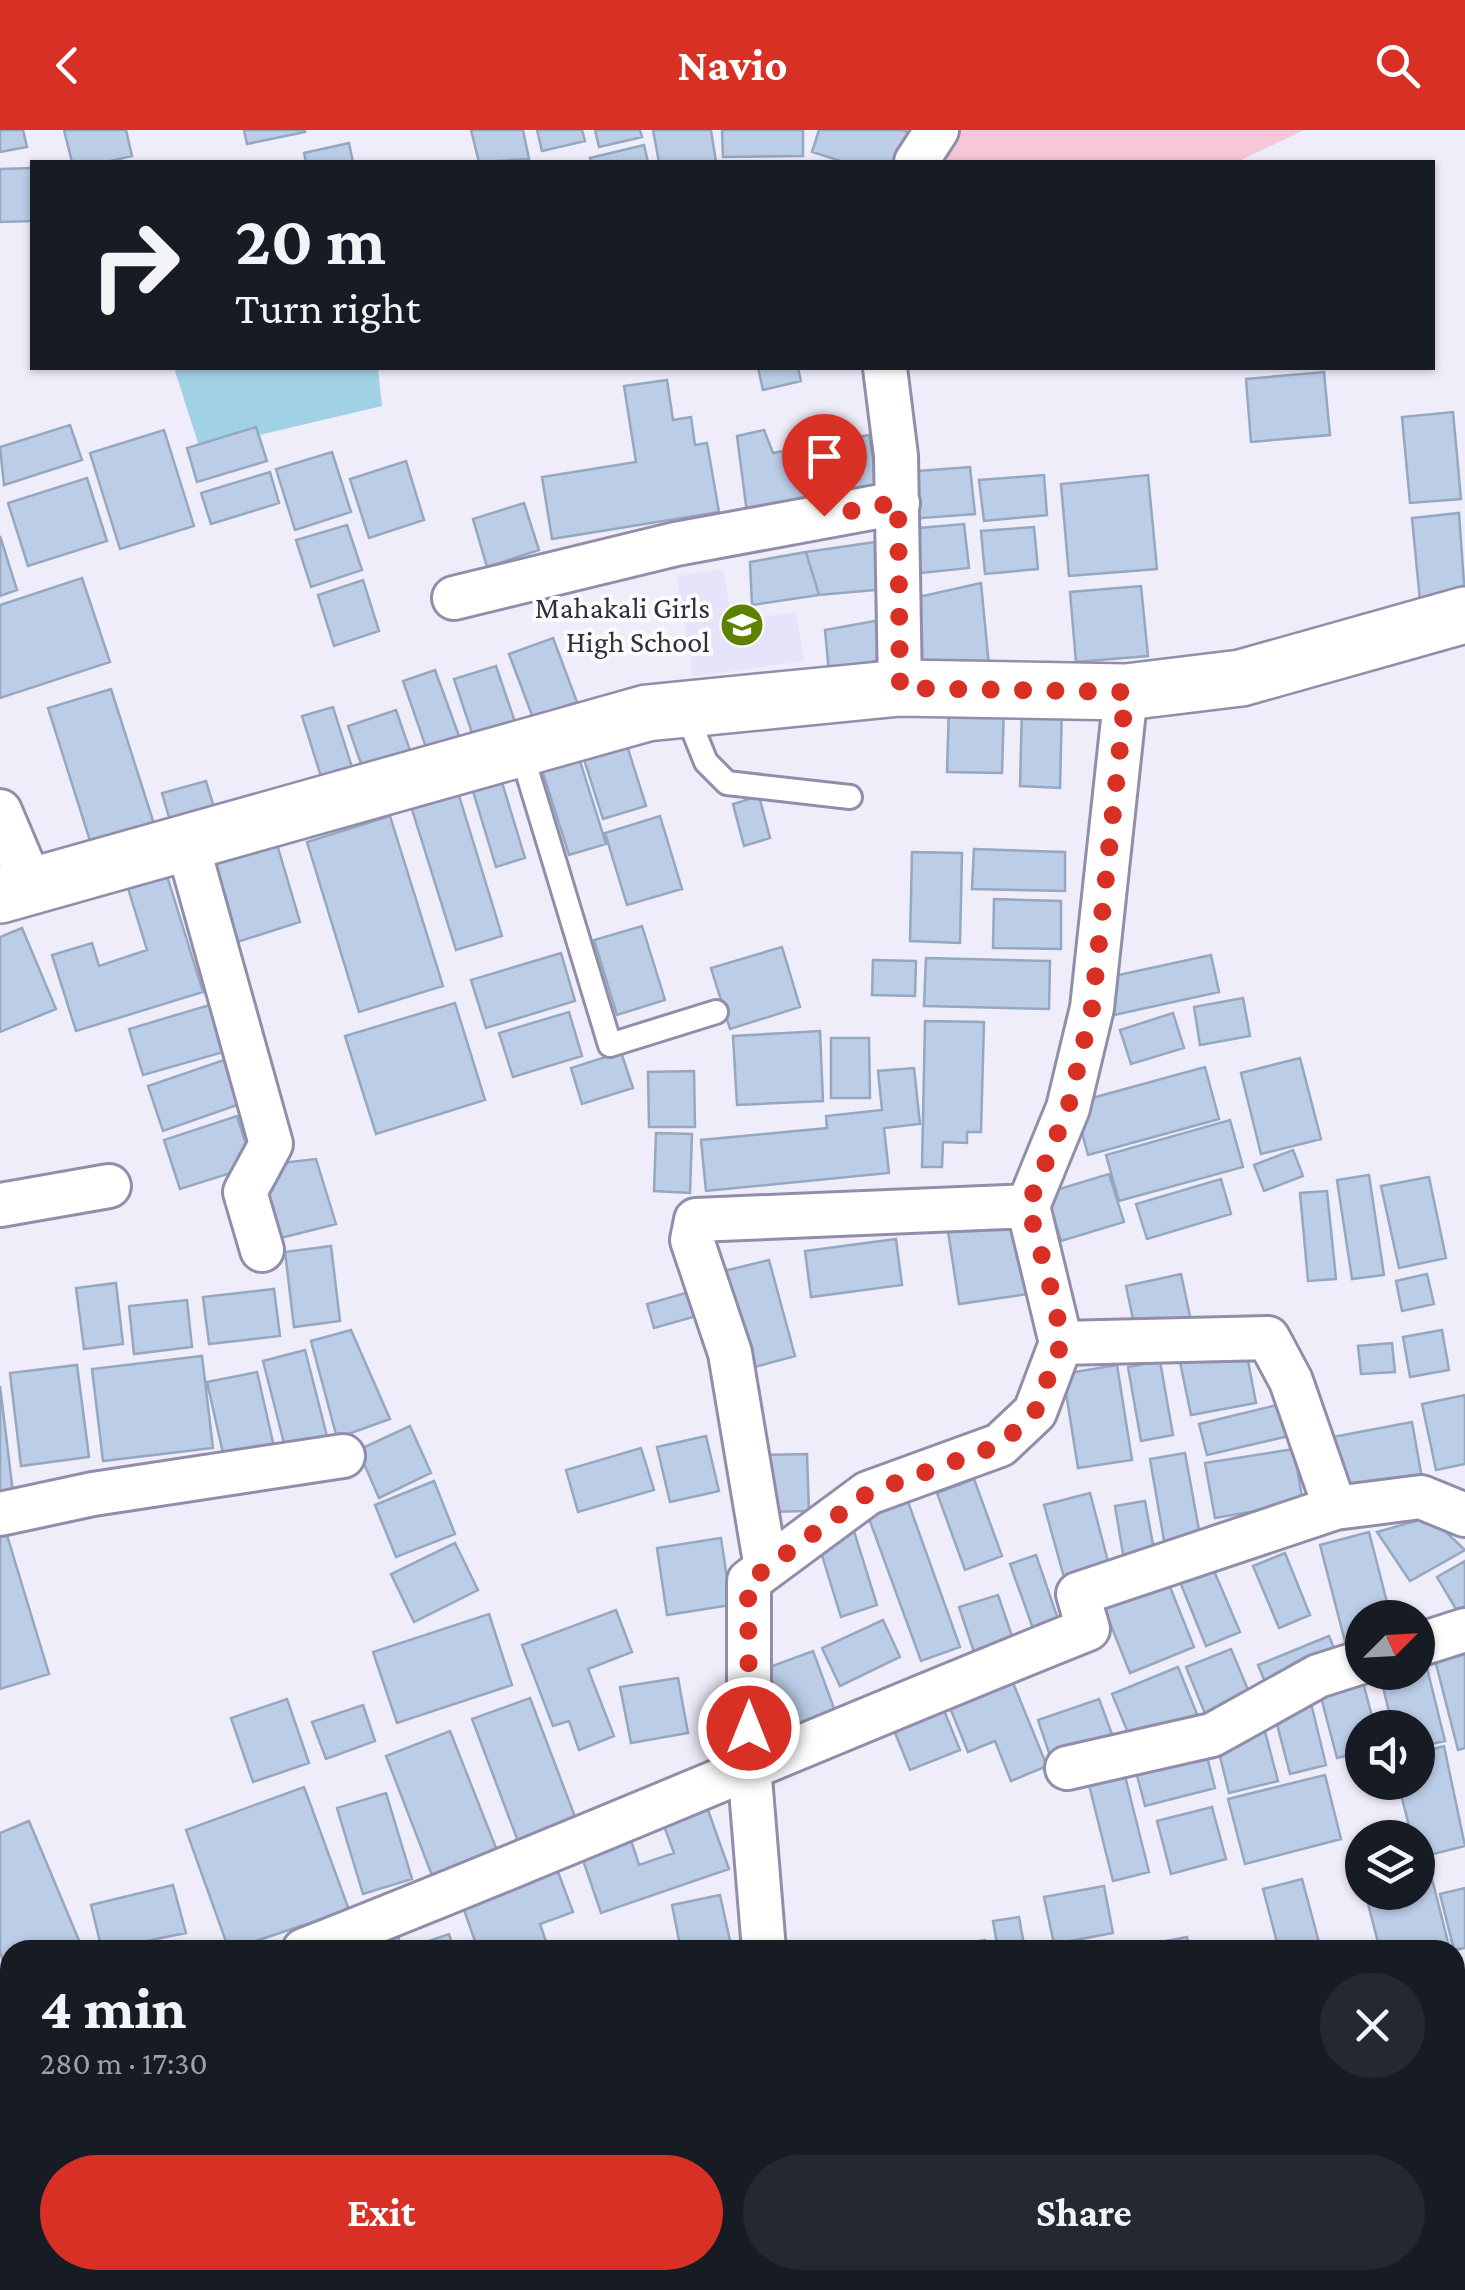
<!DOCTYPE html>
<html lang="en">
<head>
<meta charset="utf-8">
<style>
  body { margin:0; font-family:"Crimson Pro",serif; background:#242831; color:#f1f3f6; height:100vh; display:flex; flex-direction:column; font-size:38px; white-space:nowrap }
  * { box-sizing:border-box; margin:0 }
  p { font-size:32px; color:#9ea1a6 }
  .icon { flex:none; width:55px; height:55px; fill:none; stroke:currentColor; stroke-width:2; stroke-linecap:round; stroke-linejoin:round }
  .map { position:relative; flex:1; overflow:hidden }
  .side { position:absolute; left:0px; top:1810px; width:1465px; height:350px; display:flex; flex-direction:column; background:#171b24; border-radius:30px 30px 0 0; box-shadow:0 2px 8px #0004 }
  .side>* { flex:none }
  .top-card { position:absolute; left:30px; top:30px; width:1405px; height:210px; border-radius:0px; box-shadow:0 2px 8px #0004; background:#171b24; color:#f1f3f6; overflow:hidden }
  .needle { width:65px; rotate:66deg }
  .fabs { position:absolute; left:1345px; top:1470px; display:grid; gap:20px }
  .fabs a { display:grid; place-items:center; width:90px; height:90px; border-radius:50%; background:#171b24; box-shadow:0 2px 8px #0004; font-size:50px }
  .pin { position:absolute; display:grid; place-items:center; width:85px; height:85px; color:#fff; margin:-102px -42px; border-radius:50% 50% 50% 0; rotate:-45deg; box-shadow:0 0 10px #0007 }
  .pin .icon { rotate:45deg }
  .me { position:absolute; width:110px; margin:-55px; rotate:0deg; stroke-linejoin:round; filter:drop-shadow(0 0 8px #0008) }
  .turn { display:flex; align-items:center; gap:35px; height:210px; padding:0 40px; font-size:45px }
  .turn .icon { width:130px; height:130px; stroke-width:2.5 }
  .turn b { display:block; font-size:70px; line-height:85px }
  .round { display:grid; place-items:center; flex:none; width:105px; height:105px; border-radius:52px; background:#242831 }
  .headline { display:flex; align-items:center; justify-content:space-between; height:170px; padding:0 40px }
  h1 { font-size:60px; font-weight:700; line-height:75px }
  .button { display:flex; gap:20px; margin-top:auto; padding:20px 40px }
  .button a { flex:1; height:115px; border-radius:60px; background:#d93025; color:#fff; font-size:40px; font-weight:700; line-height:115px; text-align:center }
  .button a+a { background:#242831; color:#f1f3f6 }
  header { display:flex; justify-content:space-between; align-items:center; height:130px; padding:0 40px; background:#d93025; color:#fff; font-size:45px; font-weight:700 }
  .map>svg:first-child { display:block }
  .built { fill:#e6e4fa }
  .green { fill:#f6c7d6 }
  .water { fill:#a1d1e5 }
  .building { fill:#bbcde7; stroke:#96a7c0; stroke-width:2.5 }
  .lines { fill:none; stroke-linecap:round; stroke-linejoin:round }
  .service-casing { stroke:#918daa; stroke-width:28 }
  .minor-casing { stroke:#918daa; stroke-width:48 }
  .tertiary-casing { stroke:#918daa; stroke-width:60 }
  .service { stroke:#fff; stroke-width:22 }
  .minor { stroke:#fff; stroke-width:42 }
  .tertiary { stroke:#fff; stroke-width:55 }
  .route { stroke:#d93025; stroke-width:18; stroke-dasharray:0 32.4 }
  .labels { text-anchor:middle; stroke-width:8; stroke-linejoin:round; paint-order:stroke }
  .poi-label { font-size:30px; fill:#302f3a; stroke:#fcfcfc; text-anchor:end }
</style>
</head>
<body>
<header><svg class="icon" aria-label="back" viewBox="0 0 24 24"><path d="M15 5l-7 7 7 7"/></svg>Navio<svg class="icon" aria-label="search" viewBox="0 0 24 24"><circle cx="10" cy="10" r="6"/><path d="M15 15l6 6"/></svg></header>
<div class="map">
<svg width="1465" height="2160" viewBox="0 0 1465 2160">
  <rect width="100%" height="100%" fill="#efedfa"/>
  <path class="built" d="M723 439 732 491 796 482 804 531 693 547 677 446Z"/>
  <path class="green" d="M954 0H1304L1237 32H935Z"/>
  <path class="water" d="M174 238H378L382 276 200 319Z"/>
  <path class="building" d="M0 0H23L27 17 0 22Z
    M64 0H126L132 26 106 32H72Z
    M244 0H305V2L247 14Z
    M471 0H523L529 29 479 32Z
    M537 0H582L585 11 542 21Z
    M595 0H640L642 7 599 17Z
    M653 0H711L716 32H659Z
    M722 0H803V26L723 27Z
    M819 0H902L908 2 898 32H844L812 22Z
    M349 13 353 32H306L304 23Z
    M644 15 648 32H591L590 28Z
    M32 38V91L0 92V39Z
    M758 238H798L801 251 763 260Z
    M1324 242 1330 305 1251 312 1246 249Z
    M667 250 673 290 691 287 695 315 707 313 719 382 552 409 542 347 636 332 624 256Z
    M1453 282 1461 369 1410 373 1402 287Z
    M70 295 82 330 4 355 0 317Z
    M256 297 267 331 197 352 187 318Z
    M164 300 194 396 120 419 90 323Z
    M764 300 773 323 869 305 879 359 747 383 737 306Z
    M332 322 351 382 295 400 276 339Z
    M406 331 424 390 369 408 350 349Z
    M970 337 975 384 909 389 905 342Z
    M270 342 279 373 211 394 201 363Z
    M1044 345 1047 385 984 391 979 350Z
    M1148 345 1157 439 1069 446 1061 354Z
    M87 348 107 411 28 436 8 373Z
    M524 373 539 420 487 437 473 389Z
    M1459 383 1465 467 1420 471 1412 388Z
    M964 394 969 438 912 444 907 399Z
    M347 395 362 440 311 457 296 410Z
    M1034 397 1038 439 985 444 981 401Z
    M0 406 17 460 0 466Z
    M889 410 886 459 819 465 806 422Z
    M806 422 819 465 752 475 750 432Z
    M82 448 110 532 0 568V475Z
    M363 450 379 501 334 516 318 465Z
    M981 453 989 536 918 543 914 468Z
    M1141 456 1148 526 1076 532 1070 462Z
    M891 488V527L829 542 825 500Z
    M553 508 577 572 533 588 509 524Z
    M496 536 516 595 474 609 454 549Z
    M435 540 463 617 430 629 403 551Z
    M111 559 154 694 91 714 48 578Z
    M949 575 1004 576 1002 643 947 642Z
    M1022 576H1062L1060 658 1020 656Z
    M333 577 355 647 324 656 302 586Z
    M396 580 416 638 368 654 348 596Z
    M625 609 646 676 603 689 582 623Z
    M579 628 606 714 569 725 542 640Z
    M501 649 525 728 496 737 472 658Z
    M206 651 215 681 171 694 162 663Z
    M457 659 502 806 456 820 410 673Z
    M759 666 770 708 744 716 733 674Z
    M390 686 443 856 359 882 307 712Z
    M660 686 682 759 627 775 605 703Z
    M276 711 300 792 234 813 209 732Z
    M974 719 1065 722V761L972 759Z
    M912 722 962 723 960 813 910 811Z
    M163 733 203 862 76 901 52 825 92 813 99 836 147 820 124 745Z
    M994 769 1061 771V819L993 818Z
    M642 796 665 870 617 885 594 810Z
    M22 798 56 879 0 902V807Z
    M782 817 800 877 730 899 711 838Z
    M561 823 575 871 486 898 471 850Z
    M1211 825 1219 862 1114 885 1105 848Z
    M926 828 1050 831 1049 879 924 876Z
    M873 830 916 831 915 866 872 865Z
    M1243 868 1250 906 1200 915 1194 877Z
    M455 873 485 970 376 1004 345 906Z
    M213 874 227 921 143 945 129 899Z
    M569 882 582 926 513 947 499 903Z
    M1173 883 1184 918 1131 934 1120 900Z
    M925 891 984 892 981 1002H967V1013L943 1012 942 1037H922Z
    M820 901 823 971 737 975 733 906Z
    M831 908H869L870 968H831Z
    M621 922 633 958 582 974 571 938Z
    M1300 928 1321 1009 1261 1024 1241 943Z
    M224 930 240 974 163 1001 148 956Z
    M1205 937 1219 989 1088 1025 1074 973Z
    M914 938 920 994 884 998 889 1043 706 1061 701 1010 827 998 826 986 882 980 878 941Z
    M694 941 695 997H649L648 942Z
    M237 986 253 1036 180 1059 164 1010Z
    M1230 990 1243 1037 1119 1071 1106 1025Z
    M656 1003 692 1004 690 1063 654 1061Z
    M1293 1020 1303 1046 1264 1061 1254 1035Z
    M316 1029 336 1094 269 1111 258 1059 272 1034Z
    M1109 1044 1124 1092 1061 1111 1046 1063Z
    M1369 1045 1384 1145 1352 1149 1337 1050Z
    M1429 1047 1446 1128 1399 1138 1381 1056Z
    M1221 1049 1231 1084 1147 1109 1136 1074Z
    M1327 1061 1336 1149 1308 1151 1300 1063Z
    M1017 1090 1028 1164 959 1174 948 1101Z
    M896 1109 902 1155 811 1167 805 1121Z
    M331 1116 340 1191 294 1197 285 1122Z
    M769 1130 795 1226 751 1238 724 1141Z
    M1181 1144 1191 1191 1136 1203 1126 1156Z
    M1427 1144 1434 1174 1402 1181 1396 1151Z
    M116 1153 123 1214 84 1219 76 1158Z
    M274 1159 280 1206 209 1214 203 1167Z
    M689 1162 697 1186 654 1198 647 1174Z
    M187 1170 192 1217 134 1224 129 1176Z
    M351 1200 390 1289 337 1308 311 1211Z
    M1442 1200 1449 1240 1410 1247 1403 1207Z
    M1392 1213 1395 1242 1361 1244 1358 1216Z
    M1245 1215 1256 1273 1191 1285 1179 1227Z
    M305 1220 327 1306 285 1317 263 1231Z
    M202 1226 213 1318 103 1331 92 1239Z
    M1160 1231 1173 1305 1141 1311 1128 1237Z
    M77 1235 89 1327 21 1336 10 1243Z
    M1117 1235 1132 1330 1078 1338 1063 1244Z
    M257 1242 275 1321 225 1332 207 1252Z
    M0 1256 13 1363 0 1365Z
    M1465 1265V1334L1436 1340 1422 1274Z
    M1285 1273 1293 1305 1207 1325 1199 1294Z
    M1412 1292 1423 1354 1344 1368 1333 1307Z
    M410 1296 431 1343 379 1368 358 1320Z
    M706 1306 719 1361 670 1372 657 1317Z
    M641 1318 654 1360 578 1382 566 1340Z
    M1294 1319 1303 1373 1215 1388 1205 1333Z
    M1185 1323 1203 1422 1167 1428 1150 1329Z
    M807 1324 809 1381 766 1382 764 1325Z
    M974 1349 1002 1426 965 1440 937 1363Z
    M434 1351 455 1404 396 1427 375 1375Z
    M1090 1363 1110 1439 1065 1451 1044 1375Z
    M907 1369 960 1517 921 1531 867 1383Z
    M1145 1371 1156 1431 1125 1436 1115 1376Z
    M1430 1387 1465 1420 1410 1451 1377 1402Z
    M853 1398 877 1475 841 1487 817 1409Z
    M6 1402 49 1544 0 1559V1403Z
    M1369 1402 1391 1488H1362V1520L1348 1523 1320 1415Z
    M721 1408 731 1475 667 1485 657 1418Z
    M455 1413 478 1460 414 1492 391 1444Z
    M1285 1423 1310 1485 1279 1498 1253 1436Z
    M1036 1425 1061 1498 1036 1507 1010 1434Z
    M1209 1429 1240 1502 1206 1516 1176 1442Z
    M1465 1431V1490L1463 1491 1437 1447Z
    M1166 1447 1194 1517 1130 1543 1102 1473Z
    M998 1465 1017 1521 978 1534 959 1477Z
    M616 1480 632 1522 588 1539 614 1606 579 1620 569 1591 553 1596 522 1515Z
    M489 1484 512 1555 397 1593 373 1522Z
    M883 1490 900 1527 840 1556 822 1518Z
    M1329 1506 1341 1535 1270 1564 1258 1535Z
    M1465 1513V1618L1458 1620 1433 1522Z
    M1231 1519 1256 1579 1211 1598 1186 1537Z
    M813 1521 839 1592 793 1609 767 1538Z
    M1426 1534 1445 1611 1418 1617V1598H1393L1380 1545 1418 1542V1536Z
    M1178 1537 1201 1594 1135 1620 1112 1564Z
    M1359 1537 1375 1598H1362V1622L1337 1628 1316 1548Z
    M1009 1543 1047 1636 1011 1651 995 1611 968 1622 946 1568Z
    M678 1548 688 1603 631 1613 620 1557Z
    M530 1568 580 1700 522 1722 472 1589Z
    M939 1568 960 1620 910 1640 889 1588Z
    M287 1569 309 1633 253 1652 231 1588Z
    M1099 1569 1116 1615 1054 1638 1038 1590Z
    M1310 1569 1326 1635 1290 1644 1273 1579Z
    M363 1575 375 1611 326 1629 312 1592Z
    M1263 1594 1278 1651 1229 1663 1215 1606Z
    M450 1601 498 1723 433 1748 386 1626Z
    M1202 1607 1215 1658 1145 1676 1132 1626Z
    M1444 1616 1465 1716 1418 1728V1708H1412L1398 1652H1418V1623Z
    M1121 1630 1149 1742 1113 1751 1085 1639Z
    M1325 1645 1341 1709 1245 1734 1228 1669Z
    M304 1657 349 1780 229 1820 186 1700Z
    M386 1663 412 1749 363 1764 337 1678Z
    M704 1669 729 1739 601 1783 582 1727 631 1710 639 1735 674 1723 660 1685Z
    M1212 1677 1226 1729 1171 1744 1157 1691Z
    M29 1691 83 1820H10V1847L0 1823V1703Z
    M558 1742 573 1782 540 1794 549 1820H478L462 1774Z
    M1431 1745 1450 1820H1380L1365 1762H1418V1749Z
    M1302 1749 1321 1820H1279L1263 1759Z
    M173 1755 186 1803 102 1820 91 1775Z
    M1104 1756 1113 1803 1054 1814 1044 1767Z
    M1465 1758V1818L1454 1820 1440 1764Z
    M720 1765 732 1820H681L672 1775Z
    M1019 1787 1025 1820H998L993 1791Z
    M449 1804 454 1820H416L414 1816Z
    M398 1807 403 1820H360Z
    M1187 1807 1190 1820H1153L1151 1814Z
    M985 1810 987 1820H947L946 1817Z
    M1458 2023 1465 2059V2098L1455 2100Z
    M1465 2106V2155L1451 2158 1455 2108Z
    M0 2116 10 2118V2150H41L40 2160H0Z
    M378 2150H417L421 2160H381Z
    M439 2150H510L514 2160H443Z
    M653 2150H784L785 2160H630L629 2154Z
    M887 2150H934L935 2160H889Z
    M1019 2150H1074L1076 2160H1021Z
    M1088 2150H1133L1135 2160H1089Z
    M1193 2150H1242L1244 2160H1195Z"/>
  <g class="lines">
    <defs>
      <path id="service" d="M685 580 706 632 727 653 850 667
        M520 618 610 915 716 882"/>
      <path id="minor" d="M916 32 937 0
        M885 238 896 326 900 558
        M454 468 676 414 898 373
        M0 681 33 759
        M187 713 271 1014 245 1062 262 1120
        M0 1075 109 1056
        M1061 1213 1268 1208 1291 1251 1335 1378
        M0 1384 93 1364 343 1326
        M766 1438 730 1223 692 1110 696 1090 1028 1076
        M1418 1515 1465 1500
        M1067 1638 1212 1605 1318 1546 1362 1532
        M304 1820C567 1717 826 1604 1088 1499L1078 1464 1335 1378 1421 1367 1465 1385
        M764 1820 749 1635V1451L868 1363 1000 1315 1035 1282 1061 1213 1028 1076 1068 978 1092 878 1126 562
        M0 1899 10 1912
        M1455 2015 1465 2019
        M0 2039 10 2054
        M152 2150 167 2160
        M268 2150 277 2160
        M812 2150 814 2160
        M215 2160 227 2150
        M1175 2160 1178 2150"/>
      <path id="tertiary" d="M0 765 647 583 900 558 1126 562 1241 548 1465 485"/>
    </defs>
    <use href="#service" class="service-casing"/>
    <use href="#minor" class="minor-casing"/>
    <use href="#tertiary" class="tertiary-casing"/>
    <use href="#service" class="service"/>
    <use href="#minor" class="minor"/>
    <use href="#tertiary" class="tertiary"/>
  </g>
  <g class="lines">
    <path class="route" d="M749 1598 748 1452 868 1363 1000 1315 1035 1282 1061 1214 1056 1177 1028 1076 1068 978 1092 878 1126 562 900 558 898 372 824 386"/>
  </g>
  <defs>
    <symbol id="school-disc" viewBox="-11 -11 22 22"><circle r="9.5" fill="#5d8200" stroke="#fcfcfc"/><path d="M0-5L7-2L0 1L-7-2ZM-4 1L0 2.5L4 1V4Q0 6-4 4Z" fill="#fff"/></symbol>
  </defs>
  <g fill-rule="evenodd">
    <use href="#school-disc" x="717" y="470" width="50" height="50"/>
  </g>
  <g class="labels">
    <g class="poi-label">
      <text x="710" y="488">Mahakali Girls<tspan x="710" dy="34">High School</tspan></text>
    </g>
  </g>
</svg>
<div class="fabs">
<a><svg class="needle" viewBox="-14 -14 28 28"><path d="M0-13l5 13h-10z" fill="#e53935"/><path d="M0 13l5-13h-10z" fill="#9ea1a6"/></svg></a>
<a><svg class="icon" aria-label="sound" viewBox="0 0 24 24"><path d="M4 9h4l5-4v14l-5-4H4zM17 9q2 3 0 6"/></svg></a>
<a><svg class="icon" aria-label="layers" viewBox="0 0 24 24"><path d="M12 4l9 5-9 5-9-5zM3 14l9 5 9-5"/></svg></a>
</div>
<div class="pin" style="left:824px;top:386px;background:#d93025"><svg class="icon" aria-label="arrive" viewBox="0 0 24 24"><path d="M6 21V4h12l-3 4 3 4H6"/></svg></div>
<svg class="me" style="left:749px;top:1598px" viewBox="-20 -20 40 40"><circle r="17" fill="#d93025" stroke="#fff" stroke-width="3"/><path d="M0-11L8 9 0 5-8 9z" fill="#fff"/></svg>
<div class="top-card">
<div class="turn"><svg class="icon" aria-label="right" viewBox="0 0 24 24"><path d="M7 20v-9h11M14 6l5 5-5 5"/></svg><div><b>20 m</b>Turn right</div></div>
</div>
<section class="side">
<div class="headline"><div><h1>4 min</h1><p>280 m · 17:30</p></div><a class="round"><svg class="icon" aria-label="close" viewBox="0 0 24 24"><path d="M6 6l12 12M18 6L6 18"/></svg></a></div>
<div class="button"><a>Exit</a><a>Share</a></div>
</section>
</div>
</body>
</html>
